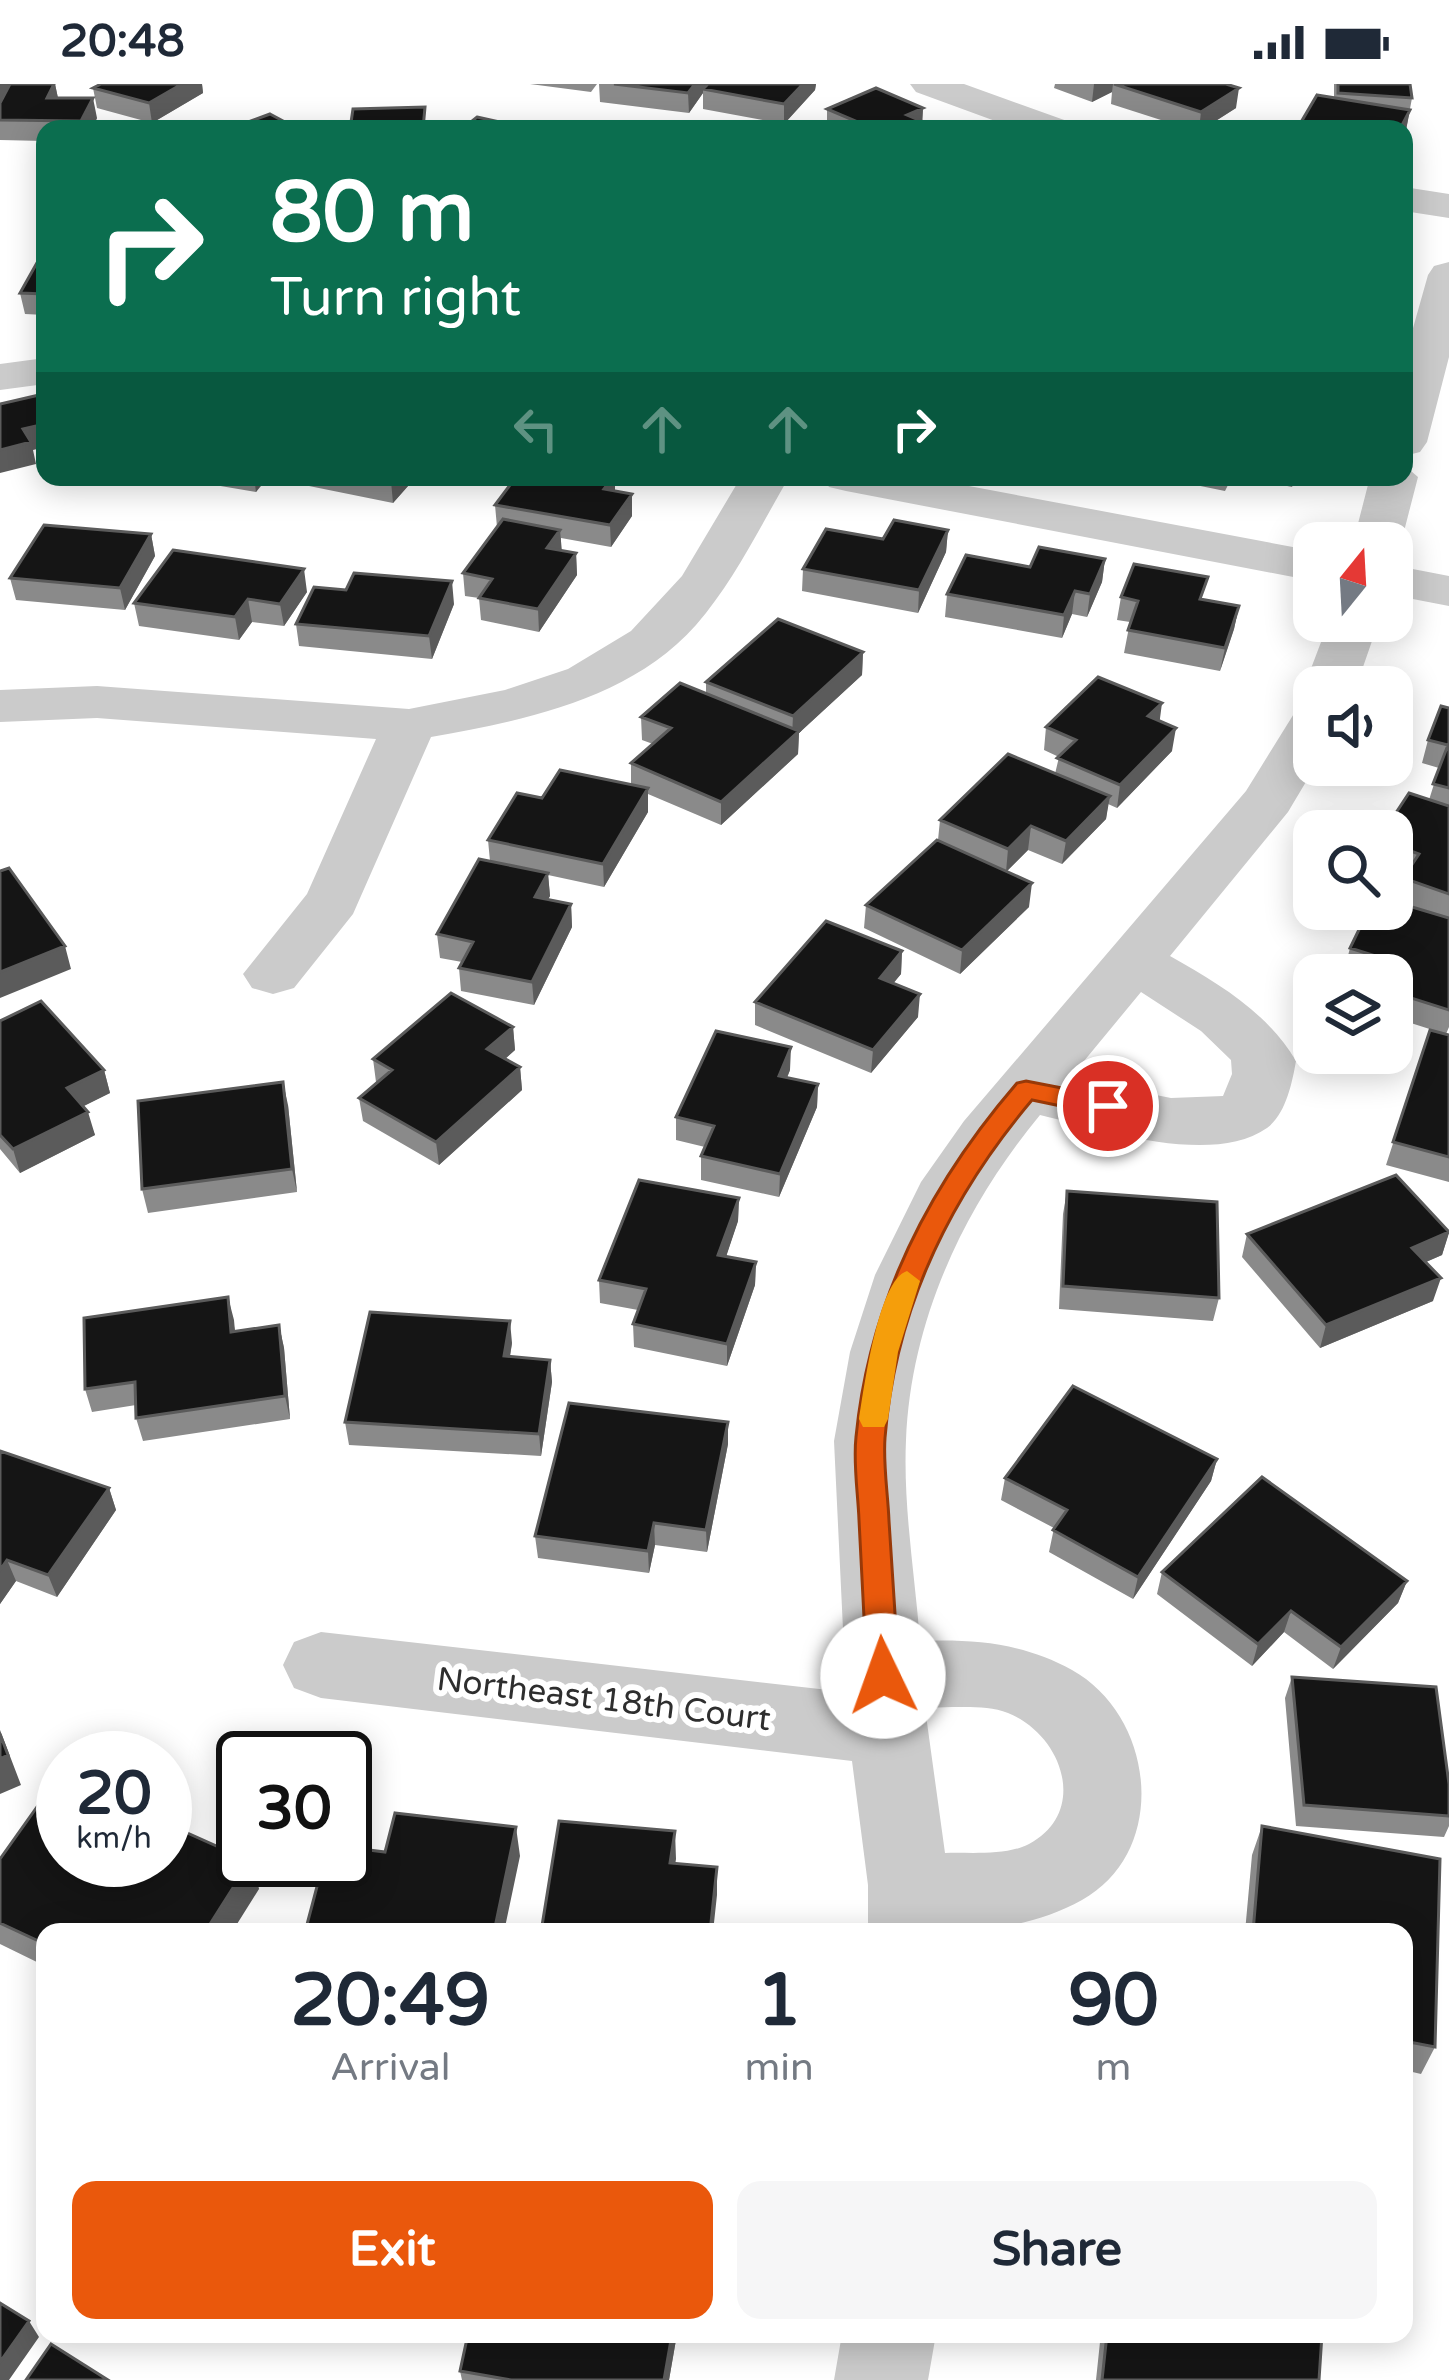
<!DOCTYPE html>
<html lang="en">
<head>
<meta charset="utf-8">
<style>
  body { margin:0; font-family:"Varela Round",sans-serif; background:#f6f6f7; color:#1f2937; height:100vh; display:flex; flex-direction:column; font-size:45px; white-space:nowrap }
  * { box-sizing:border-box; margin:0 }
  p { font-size:39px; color:#747a83 }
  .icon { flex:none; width:66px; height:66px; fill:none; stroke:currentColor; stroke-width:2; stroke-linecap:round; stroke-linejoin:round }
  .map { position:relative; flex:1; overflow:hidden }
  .sheet { position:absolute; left:36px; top:1839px; width:1377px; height:420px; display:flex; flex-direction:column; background:#fff; border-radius:24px; box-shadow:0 6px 30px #0003 }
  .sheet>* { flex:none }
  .banner { position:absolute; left:36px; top:36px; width:1377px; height:366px; border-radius:24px; box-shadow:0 6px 30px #0003; background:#0b6e4f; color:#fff; overflow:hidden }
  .needle { width:78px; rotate:18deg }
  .buttons { position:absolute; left:1293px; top:438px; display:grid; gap:24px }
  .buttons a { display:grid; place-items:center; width:120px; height:120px; border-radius:24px; background:#fff; box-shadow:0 6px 30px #0003; font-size:60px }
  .speed { position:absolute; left:36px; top:1647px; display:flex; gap:24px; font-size:60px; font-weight:700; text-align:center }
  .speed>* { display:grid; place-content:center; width:156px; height:156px; border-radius:50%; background:#fff; box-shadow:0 6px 30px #0003; line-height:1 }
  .speed small { font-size:30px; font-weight:400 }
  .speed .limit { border:6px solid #111; border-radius:18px; background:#fff; color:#111 }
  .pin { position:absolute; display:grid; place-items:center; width:102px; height:102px; color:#fff; margin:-51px; border:6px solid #fff; border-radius:50%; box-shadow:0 3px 12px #0007 }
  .me { position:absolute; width:132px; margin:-66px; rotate:357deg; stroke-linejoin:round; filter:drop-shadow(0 0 9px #0008) }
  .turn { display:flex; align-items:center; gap:42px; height:252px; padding:0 36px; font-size:54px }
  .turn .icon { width:156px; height:156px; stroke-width:2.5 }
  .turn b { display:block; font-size:84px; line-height:102px }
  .lanes { display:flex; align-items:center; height:114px; padding:0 36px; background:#0003; justify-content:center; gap:60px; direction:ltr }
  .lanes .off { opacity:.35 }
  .eta { display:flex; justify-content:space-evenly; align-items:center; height:204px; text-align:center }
  .eta b { font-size:72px; font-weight:700; line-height:84px }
  .cta { display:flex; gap:24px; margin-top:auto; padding:24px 36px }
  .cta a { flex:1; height:138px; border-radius:24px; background:#ea580c; color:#fff; font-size:48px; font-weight:700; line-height:138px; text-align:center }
  .cta a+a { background:#f6f6f7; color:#1f2937 }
  .status { display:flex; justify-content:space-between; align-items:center; height:84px; padding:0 60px; background:#fff; direction:ltr }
  .status svg { height:33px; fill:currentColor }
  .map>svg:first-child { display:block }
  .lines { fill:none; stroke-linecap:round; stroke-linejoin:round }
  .street { fill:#cbcbcb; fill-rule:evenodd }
  .wall { fill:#8a8a8a }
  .shaded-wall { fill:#5b5b5b }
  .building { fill:#151515; stroke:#5b5b5b; stroke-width:3 }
  .route { fill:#ea580c; stroke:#983908; stroke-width:3 }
  .slow { fill:#f59e0b }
  .labels { text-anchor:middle; stroke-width:12; stroke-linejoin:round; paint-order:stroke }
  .street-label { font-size:33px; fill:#2e2e2e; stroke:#fff }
</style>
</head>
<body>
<div class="status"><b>20:48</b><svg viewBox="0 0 49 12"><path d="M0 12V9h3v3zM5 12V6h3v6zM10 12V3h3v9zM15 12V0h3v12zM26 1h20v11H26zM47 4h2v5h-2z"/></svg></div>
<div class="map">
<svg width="1449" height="2296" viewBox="0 0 1449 2296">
  <rect width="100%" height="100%" fill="#fff"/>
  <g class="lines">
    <path class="street" d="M910 0H964L1067 37 1072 45H1017L916 8Z
      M1404 103 1449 110V134L1404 127Z
      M1449 178V273L1427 358 1420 368 1404 372V276L1428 191 1434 182Z
      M45 274V300L0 306V280Z
      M1404 381 1418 393 1401 459 1392 470V459H1353L1370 393H1404Z
      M741 393H789C760 443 734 497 696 541 629 616 525 636 431 653L353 830 294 904 273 910 252 904 243 890 307 810 376 655 97 634 0 638V606L97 602 409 625 505 606 568 585 631 547 682 492Z
      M822 393H921L1314 467V497L846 407 829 403Z
      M1392 481 1449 492V522L1392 511Z
      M1329 537H1379L1356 603H1314V615L1304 603Z
      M1314 623 1316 681 1288 728 1170 872C1219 900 1266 927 1296 977 1292 999 1286 1030 1267 1044 1211 1083 1100 1045 1040 1031 964 1123 911 1235 906 1356 903 1422 915 1492 920 1557 974 1555 1024 1559 1072 1586 1155 1632 1170 1767 1082 1816 1016 1853 940 1848 868 1848V1801L852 1677 321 1614 294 1604 283 1581 294 1558 321 1548 846 1608 834 1357 850 1268 875 1191 921 1098 964 1037 1246 707 1295 628ZM1141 908 1201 947 1231 976 1232 990 1223 1012 1171 1014 1070 994ZM952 1623C970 1623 991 1622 1008 1629 1063 1651 1089 1728 1029 1760 1006 1772 971 1768 945 1769L925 1624Z
      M842 2250H936L928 2296H834Z"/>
  </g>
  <path class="wall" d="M0 0H55L58 14 97 34 92 45H45V57L0 56Z
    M101 0H202L203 9 152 39 97 24 93 4Z
    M530 0H597L591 8Z
    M599 0H816L815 6 784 40 703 25V9L689 29 600 18Z
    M1055 0H1226L1236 24 1203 45H1189L1111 20 1112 8 1092 18 1054 4Z
    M1334 0H1410L1412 14 1406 46 1299 45 1300 40 1334 13Z
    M923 24 922 37 931 41V45H801L827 42V25Z
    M45 177V231L25 230 20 209Z
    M79 393H152L150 397Z
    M178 393H296L292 398 267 395 256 408 179 395Z
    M307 393H416L393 419 309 402Z
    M516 393H615V407L632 410V432L611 463 561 454V466L576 469 577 491 539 548 481 536 479 514 465 512 463 489 497 443 495 421Z
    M1166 393H1232L1225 407 1166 395Z
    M1243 393H1297L1292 403Z
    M948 446 946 468 918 529 802 507 803 485 883 455Z
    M151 450 155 472 125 526 16 516 10 494Z
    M1105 475 1102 498 1087 533 1072 530 1062 554 945 533 947 510 1030 483Z
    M346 506 454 520 432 575 299 562 296 540Z
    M307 508 284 542 252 538 239 556 139 542 134 519Z
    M1121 513 1204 516 1239 522 1234 545 1220 587 1124 569 1130 538 1117 536Z
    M863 568 862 591 799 649 798 670 721 741 648 710V728L604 803 548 791 550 812 548 815 571 820 572 843 534 921 461 907 459 884 462 878 440 874 437 850 490 777 488 756 542 714 631 701V679L653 660 642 656 641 633 706 610V598Z
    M1449 624V943L1446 950 1449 951V1098L1386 1081 1430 946 1439 948 1392 933V891H1357L1344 887 1350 864 1422 826 1397 817 1405 790 1392 786V747L1429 716 1439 684 1422 679 1428 656Z
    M1159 637 1172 667 1117 724 1108 720 1106 735 1062 780 1028 766 1006 788 1029 823 960 890 864 844 866 821 938 756 940 736 1055 690 1059 673 1044 666 1046 643Z
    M902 867 901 890 893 899 918 933 871 989 755 941V918Z
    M0 937 104 986 110 1009 83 1022 95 1051 20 1089 0 1065Z
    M513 943 515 966 505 975 520 983 522 1006 439 1081 363 1037 359 1014 376 998 373 975Z
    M790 986 787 994 818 1000 817 1023 779 1113 701 1096V1072L705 1063 676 1056V1033Z
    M288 1021 297 1108 148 1129 142 1105Z
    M1067 1107 1219 1214 1213 1237 1059 1225 1063 1130Z
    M739 1114 738 1137 726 1172 756 1178 755 1201 727 1282 634 1263 633 1240 638 1226 600 1219 599 1196Z
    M1449 1148 1442 1171 1426 1178 1433 1217 1320 1264 1242 1173 1247 1150Z
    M228 1213 235 1247 279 1241 284 1264 290 1335 143 1357 136 1334V1321L92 1328 85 1305Z
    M512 1259 510 1273 550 1276 552 1298 541 1372 349 1361 345 1338Z
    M728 1338V1360L707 1468 655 1461 649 1489 538 1474 535 1452Z
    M0 1367 109 1404 116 1426 57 1513 16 1497 0 1520Z
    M1217 1375 1211 1397 1133 1515 1049 1468 1054 1444 1001 1416 1005 1394Z
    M1162 1488 1407 1497 1398 1519 1333 1585 1284 1548 1252 1582 1157 1510Z
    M1292 1593 1449 1700V1742L1444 1753 1296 1742 1285 1614Z
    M1262 1742 1440 1775 1435 1963 1421 1990 1404 1986V1848H1245L1252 1771Z
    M0 1775 250 1777 259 1805 45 1848V1882L0 1860Z
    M468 2250H677L669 2296H462L460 2287Z
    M1103 2250H1322L1319 2296H1096L1100 2258Z"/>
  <path class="shaded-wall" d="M0 0H12L0 25Z
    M54 0H55L59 19 47 14Z
    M182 0H202L203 9 152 39 149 19Z
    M695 0H709L703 5V9L689 29 688 9Z
    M803 0H816L815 6 784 40V20Z
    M1094 0H1113L1112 8 1092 18Z
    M1239 4 1236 24 1203 45H1199L1201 28Z
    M93 14 97 34 92 45H83L81 37Z
    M923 24 922 44 907 31Z
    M1410 26 1406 46 1404 49V45H1400Z
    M45 340V363L33 366 36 380 0 389V366L23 345Z
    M254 393H267L256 408Z
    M394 393H416L393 419 391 397Z
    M613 393H615V413L604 405Z
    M632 410V432L611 463 610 441Z
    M560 446 562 468 547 464Z
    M948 446 946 468 918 529 919 506Z
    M151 450 155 472 125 526 120 504Z
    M576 469 577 491 539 548 538 525Z
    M1105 475 1102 498 1087 533 1090 510Z
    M304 485 307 508 284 542 280 520Z
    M452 497 454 520 432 575 429 552Z
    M1075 507 1072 530 1062 554 1064 531Z
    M248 515 252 538 239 556 235 533Z
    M1239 522 1234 545 1220 587 1225 564Z
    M863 568 862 591 799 649 798 670 721 741V718L792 653 793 632Z
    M1162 619 1159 642 1148 632Z
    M1176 644 1172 667 1117 724 1120 701Z
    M648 704V728L604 803 603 780Z
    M1110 712 1106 735 1062 780 1066 757Z
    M1031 742 1028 766 1006 788 1008 765Z
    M548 789 550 812 537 836 535 813Z
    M1032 799 1029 823 960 890 962 866Z
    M571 820 572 843 534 921 532 898Z
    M65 862 71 885 0 914V888Z
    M902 867 901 890 879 917 880 894Z
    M920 910 918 933 871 989 873 966Z
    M513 943 515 966 490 988 487 965Z
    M791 963 790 986 778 1015 779 992Z
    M520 983 522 1006 439 1081 436 1058Z
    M104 986 110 1009 74 1027 67 1004Z
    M283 998 288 1021 297 1108 292 1085Z
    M818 1000 817 1023 779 1113 780 1090Z
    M88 1028 95 1051 20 1089 13 1065Z
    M739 1114 738 1137 719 1194 718 1171Z
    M1449 1149 1442 1171 1405 1187 1412 1164Z
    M756 1178 755 1201 727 1282V1260Z
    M1441 1194 1433 1217 1320 1264 1326 1241Z
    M228 1213 234 1236 237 1270 231 1248Z
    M510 1237 512 1259 506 1295 504 1272Z
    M279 1241 284 1264 290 1335 285 1312Z
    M550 1276 552 1298 541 1372 539 1350Z
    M728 1338V1360L707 1468 706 1446Z
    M1217 1375 1211 1397 1133 1515 1138 1493Z
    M109 1404 116 1426 57 1513 48 1491Z
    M654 1439 655 1461 649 1489 648 1467Z
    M7 1476 16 1497 0 1520V1486Z
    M1407 1497 1398 1519 1333 1585 1341 1563Z
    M1291 1527 1284 1548 1252 1582 1258 1560Z
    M0 1646 21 1701 0 1710Z
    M516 1743 520 1772 504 1848H494Z
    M675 1747 676 1775 671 1808 670 1779Z
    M250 1777 259 1805 232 1848H205Z
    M717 1783V1811L713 1848H710Z
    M29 2237 39 2253 9 2296H0V2278Z
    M672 2250H677L669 2296H664Z"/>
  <path class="building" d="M10 0H54L47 14H93L81 37 0 36V19Z
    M101 0H182L149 19 93 4Z
    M614 0H695L688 9Z
    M708 0H803L784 20 703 5Z
    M1114 0H1226L1239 4 1201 28Z
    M1338 0H1410L1412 14 1338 9Z
    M876 4 923 24 907 31 931 41 923 45H874L827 25Z
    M1317 11 1410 26 1400 45 1368 41 1365 45H1329L1300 40Z
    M425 23 423 45H350L353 25Z
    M270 30 298 45H229Z
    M477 33 532 45H462Z
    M812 38 836 45H801Z
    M38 177H45V210L20 209Z
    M39 311 45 321V340L23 345 31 358 0 366V320Z
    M371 393H394L391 397Z
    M516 393H613L604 405 632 410 610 441 495 421Z
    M503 435 560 446 547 464 576 469 538 525 479 514 492 495 463 489Z
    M894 436 948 446 919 506 803 485 826 445 883 455Z
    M44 441 151 450 120 504 10 494Z
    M1039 463 1105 475 1090 510 1075 507 1064 531 947 510 966 471 1030 483Z
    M173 466 304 485 280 520 248 515 235 533 134 519Z
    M1134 480 1208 493 1200 515 1239 522 1225 564 1128 546 1138 517 1121 513Z
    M354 489 452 497 429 552 296 540 314 503 346 506Z
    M778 535 863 568 793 632 706 598Z
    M1098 593 1162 619 1148 632 1176 644 1120 701 1057 674 1076 656 1046 643Z
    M680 599 799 647 721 718 631 679 671 644 641 633Z
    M1441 622 1449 624V704L1433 700 1448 661 1428 656Z
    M1008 670 1110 712 1066 757 1031 742 1008 765 940 736Z
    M560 686 648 704 603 780 488 756 517 709 542 714Z
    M1409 709 1449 722V810L1403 794 1419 770 1392 760V747H1384Z
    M937 756 1032 799 962 866 866 821Z
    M479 775 548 789 535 813 571 820 532 898 459 884 473 858 437 850Z
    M9 784 65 862 0 888V787Z
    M1392 817 1449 834V926L1392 908V891H1380L1388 876 1350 864 1369 825H1392Z
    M826 837 902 867 880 894 920 910 873 966 755 918Z
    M451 909 513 943 487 965 520 983 436 1058 359 1014 392 986 373 975Z
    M41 917 104 986 67 1004 88 1028 13 1065 0 1051V937Z
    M1430 946 1449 951V1073L1393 1058Z
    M716 947 791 963 779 992 818 1000 780 1090 701 1072 714 1042 676 1033Z
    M283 998 292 1085 142 1105 138 1017Z
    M1396 1091 1449 1148 1412 1164 1441 1194 1326 1241 1247 1150Z
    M639 1096 739 1114 718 1171 756 1178 727 1260 633 1240 646 1205 599 1196Z
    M1067 1107 1217 1118 1219 1214 1063 1202Z
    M228 1213 231 1248 279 1241 285 1312 136 1334 135 1298 85 1305 84 1234Z
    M370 1228 510 1237 504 1272 550 1276 539 1350 345 1338Z
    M1073 1302 1217 1375 1138 1493 1053 1446 1067 1426 1005 1394Z
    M569 1319 728 1338 706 1446 654 1439 648 1467 535 1452Z
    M0 1367 109 1404 48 1491 7 1476 0 1486Z
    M1262 1393 1407 1497 1341 1563 1291 1527 1258 1560 1162 1488Z
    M1292 1593 1436 1603 1449 1700V1732L1304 1721Z
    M0 1650 8 1671 0 1675Z
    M59 1692 63 1694V1776H165V1739L243 1774V1776L250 1777 205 1848H45V1860L0 1839V1775Z
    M395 1729 516 1743 494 1848H305L324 1776H345V1763L385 1768Z
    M559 1737 675 1747 670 1779 717 1783 710 1848H541Z
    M1262 1742 1440 1775 1435 1963 1404 1957V1848H1253Z
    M0 2219 29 2237 0 2278Z
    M468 2250H672L664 2296H511L460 2287Z
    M1107 2250H1170L1178 2252 1179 2250H1322L1319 2296H1102Z
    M51 2260 108 2296H26Z"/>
  <path class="route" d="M1026 997 1108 1013 1121 1022 1108 1032 1032 1016C950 1113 895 1226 885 1354 883 1381 888 1410 889 1437 892 1488 896 1540 899 1592L894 1602 883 1606 872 1602 867 1592C864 1540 862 1488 859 1436 858 1409 853 1380 856 1353 869 1218 929 1101 1017 999Z"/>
  <path class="slow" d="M907 1187 920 1197 898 1268 888 1335 884 1343H863L859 1335C864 1305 878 1196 907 1187Z"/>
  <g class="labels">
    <g class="street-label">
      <text transform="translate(604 1614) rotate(7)" y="12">Northeast 18th Court</text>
    </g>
  </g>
</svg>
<div class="buttons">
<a><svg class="needle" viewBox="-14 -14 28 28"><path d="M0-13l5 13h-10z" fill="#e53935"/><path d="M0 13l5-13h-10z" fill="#747a83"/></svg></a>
<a><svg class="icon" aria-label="sound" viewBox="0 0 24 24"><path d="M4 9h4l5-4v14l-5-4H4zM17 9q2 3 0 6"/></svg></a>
<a><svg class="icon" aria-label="search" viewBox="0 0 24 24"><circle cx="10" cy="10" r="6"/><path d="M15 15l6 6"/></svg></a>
<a><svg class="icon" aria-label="layers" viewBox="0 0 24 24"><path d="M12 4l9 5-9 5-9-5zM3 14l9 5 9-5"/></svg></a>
</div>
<div class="speed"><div>20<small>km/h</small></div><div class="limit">30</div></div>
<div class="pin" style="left:1108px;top:1022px;background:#d93025"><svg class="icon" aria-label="arrive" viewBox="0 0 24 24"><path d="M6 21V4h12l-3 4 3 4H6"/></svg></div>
<svg class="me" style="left:883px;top:1592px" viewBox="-20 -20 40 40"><circle r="19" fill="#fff"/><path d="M0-13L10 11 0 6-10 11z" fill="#ea580c"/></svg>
<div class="banner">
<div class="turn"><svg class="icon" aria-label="right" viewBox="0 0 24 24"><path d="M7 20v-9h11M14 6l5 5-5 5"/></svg><div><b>80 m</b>Turn right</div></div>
<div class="lanes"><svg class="icon off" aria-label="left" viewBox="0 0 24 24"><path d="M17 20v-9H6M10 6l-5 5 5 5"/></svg><svg class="icon off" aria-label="ahead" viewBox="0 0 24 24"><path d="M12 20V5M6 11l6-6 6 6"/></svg><svg class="icon off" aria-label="ahead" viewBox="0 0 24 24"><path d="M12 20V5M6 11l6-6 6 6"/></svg><svg class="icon" aria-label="right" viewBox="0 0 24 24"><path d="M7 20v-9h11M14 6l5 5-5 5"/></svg></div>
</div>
<section class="sheet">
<div class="eta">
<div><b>20:49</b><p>Arrival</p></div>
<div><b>1</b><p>min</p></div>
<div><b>90</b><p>m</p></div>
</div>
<div class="cta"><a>Exit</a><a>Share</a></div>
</section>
</div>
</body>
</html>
